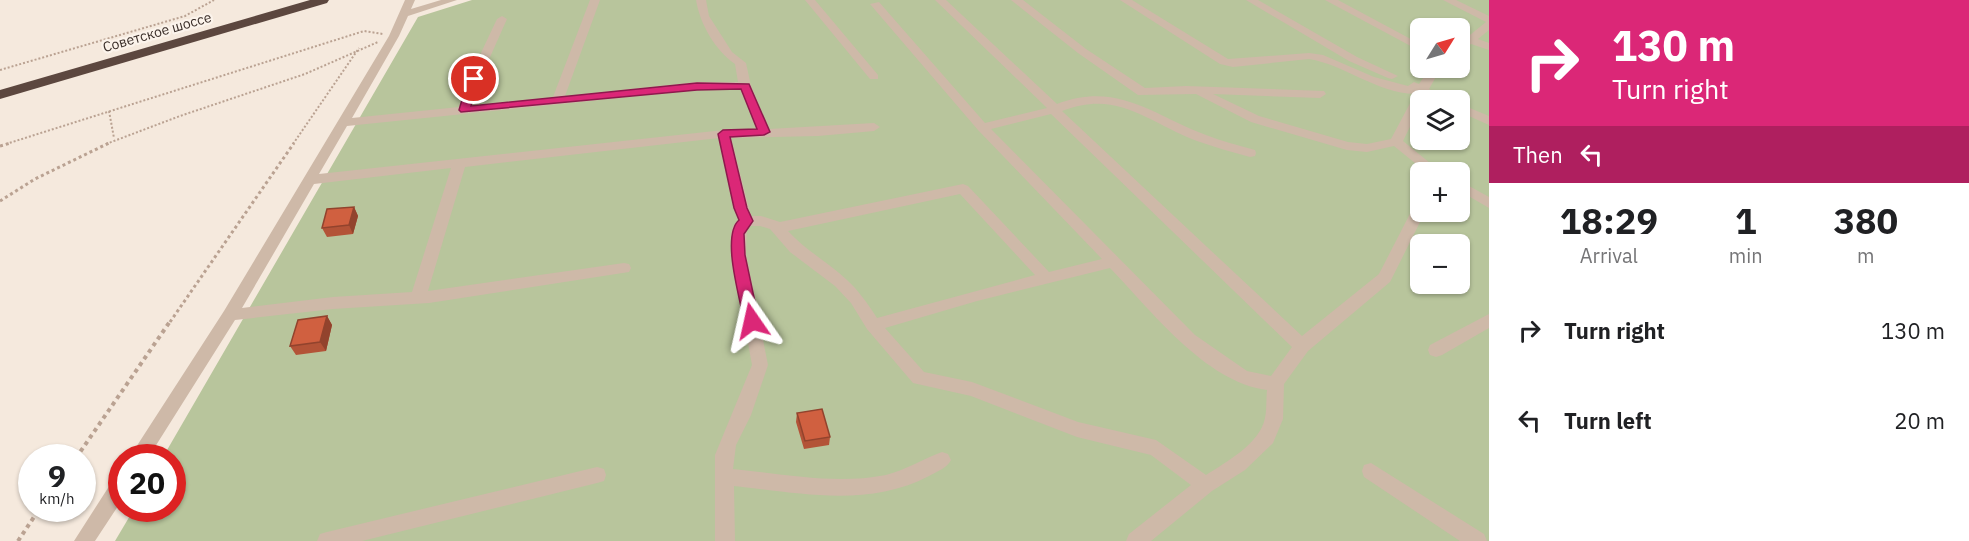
<!DOCTYPE html>
<html lang="en">
<head>
<meta charset="utf-8">
<style>
  body { margin:0; font-family:"IBM Plex Sans",sans-serif; background:#f2f2f2; color:#202124; height:100vh; display:flex; flex-direction:column; font-size:22px; white-space:nowrap }
  * { box-sizing:border-box; margin:0 }
  p { font-size:20px; color:#757577 }
  .icon { flex:none; width:33px; height:33px; fill:none; stroke:currentColor; stroke-width:2; stroke-linecap:round; stroke-linejoin:round }
  .map { position:relative; flex:1; overflow:hidden }
  .drawer { display:flex; flex-direction:column; background:#fff; width:480px }
  .drawer>* { flex:none }
  .banner { background:#db2777; color:#fff; overflow:hidden }
  .needle { width:39px; rotate:53deg }
  .fabs { position:absolute; left:1410px; top:18px; display:grid; gap:12px }
  .fabs a { display:grid; place-items:center; width:60px; height:60px; border-radius:9px; background:#fff; box-shadow:0 2px 4px #0004; font-size:30px }
  .speed { position:absolute; left:18px; top:444px; display:flex; gap:12px; font-size:30px; font-weight:700; text-align:center }
  .speed>* { display:grid; place-content:center; width:78px; height:78px; border-radius:50%; background:#fff; box-shadow:0 2px 4px #0004; line-height:1 }
  .speed small { font-size:15px; font-weight:400 }
  .speed .limit { border:9px solid #d22; background:#fff; color:#111 }
  .pin { position:absolute; display:grid; place-items:center; width:51px; height:51px; color:#fff; margin:-26px; border:3px solid #fff; border-radius:50%; box-shadow:0 2px 6px #0007 }
  .me { position:absolute; width:66px; margin:-33px; rotate:349deg; stroke-linejoin:round; filter:drop-shadow(0 0 4px #0008) }
  .turn { display:flex; align-items:center; gap:21px; height:126px; padding:0 24px; font-size:27px }
  .turn .icon { width:78px; height:78px; stroke-width:2.5 }
  .turn b { display:block; font-size:42px; line-height:51px }
  .then { display:flex; align-items:center; height:57px; padding:0 24px; background:#0003; gap:12px; font-size:22px }
  .eta { display:flex; justify-content:space-evenly; align-items:center; height:102px; text-align:center }
  .eta b { font-size:36px; font-weight:800; line-height:42px }
  ul { padding:0; list-style:none }
  li { display:flex; align-items:center; gap:18px; height:90px; padding:0 24px }
  li div { flex:1 }
  li b { display:block; font-size:22px }
  li em { font-style:normal }
  main { display:flex; flex:1; min-height:0 }
  .map>svg:first-child { display:block }
  .green { fill:#b8c59c; fill-rule:evenodd }
  .lines { fill:none; stroke-linecap:round; stroke-linejoin:round }
  .path-far2 { stroke:#baa292; stroke-width:2; stroke-dasharray:2 2; stroke-linecap:butt }
  .path-far1 { stroke:#baa292; stroke-width:3; stroke-dasharray:3 3; stroke-linecap:butt }
  .path { stroke:#baa292; stroke-width:4; stroke-dasharray:4 4; stroke-linecap:butt }
  .minor { fill:#ceb9a8; fill-rule:evenodd }
  .highway { fill:#5c473f; fill-rule:evenodd }
  .wall { fill:#b35337 }
  .shaded-wall { fill:#92432d }
  .building { fill:#d06040; stroke:#92432d; stroke-width:1.5 }
  .route { fill:#db2777; stroke:#8e194d; stroke-width:1.5 }
  .labels { text-anchor:middle; stroke-width:4.5; stroke-linejoin:round; paint-order:stroke }
  .far-street-label { font-size:14px; fill:#3a2e29; stroke:#fbf3eb }
</style>
</head>
<body>
<main>
<div class="map">
<svg width="1489" height="541" viewBox="0 0 1489 541">
  <rect width="100%" height="100%" fill="#f5e9dd"/>
  <path class="green" d="M472 0H1489V541H115L134 509 172 508V458L163 457 418 17ZM1420 28H1460V68H1420ZM1420 100H1460V140H1420ZM1420 172H1460V212H1420ZM1420 244H1460V284H1420Z"/>
  <g class="lines">
    <path class="path-far2" d="M0 70 185 16 214 0
      M109 111 114 138
      M6 144 364 31 383 34
      M106 144 180 116 305 74 378 42
      M293 144 359 48"/>
    <path class="path-far1" d="M0 146 11 143
      M0 201 35 179 109 143
      M170 322 294 143"/>
    <path class="path" d="M76 458 171 320
      M18 541 40 508"/>
    <path class="minor" d="M405 0H415L411 9 441 0H457L408 16 399 36 352 118 459 107 462 93 497 19 502 16 507 19 474 93 472 106 553 97 590 0H600L565 96 697 82H738L735 64C715 50 700 24 696 0H706L709 16 732 52 746 63 751 86 769 129 874 123 880 127 874 131 818 136 731 138 751 216H761L780 222 963 184 968 186 1049 272 1102 259 978 130 870 4 879 2 985 123 1047 108 935 0H946L1057 104C1118 81 1152 115 1206 135 1221 141 1238 145 1255 150L1256 153 1255 156 1250 157C1232 152 1214 147 1197 141 1147 122 1118 89 1062 111L1302 336 1379 274 1415 204 1420 202V212H1425L1390 282 1308 351 1284 384 1283 419 1273 443 1245 470 1212 491 1151 541H1126L1129 534 1191 485 1151 455 1077 437 971 396 913 383 867 329 851 303 835 286 790 252 770 229 760 226H749L747 228 746 254 768 365 751 415 736 445 733 469C783 474 836 485 886 475 906 470 923 459 942 452L948 454 951 460C947 468 938 471 929 476 868 508 799 493 734 486L735 541H715V455L752 365 732 254 731 234 733 226 738 220 719 138 465 167 428 291 624 263 629 264 631 268 629 272 429 303 333 309 235 320 148 458H129L224 311 389 36ZM697 90H741L757 129 724 130 319 174 347 126ZM1051 114 1292 347 1271 376 1247 371 1195 335 991 129ZM451 168 412 292 333 297 242 308 314 184ZM960 194 1035 275 877 318C868 304 859 291 847 280 828 262 805 250 788 231ZM1110 268C1151 310 1205 382 1267 390 1266 399 1267 409 1265 418 1260 444 1226 462 1206 475L1156 440 1078 422 972 382 924 372 885 328 977 301Z
      M805 0H815L878 75V79H870Z
      M1011 0H1023L1086 49 1145 88 1186 86 1324 91 1326 94 1320 98 1213 94 1259 116 1348 142 1367 144 1391 139 1415 94C1377 93 1345 65 1309 59L1233 67 1220 64 1120 0H1132L1228 59 1309 53 1323 55 1374 77 1408 86 1414 82 1419 84 1430 68H1441L1429 89 1449 100H1434L1425 96 1420 100V106L1403 141 1441 172H1426L1394 146 1367 152 1347 150 1251 122 1196 94 1138 95 1078 53Z
      M1246 0H1258L1357 57 1398 76 1392 79 1388 78 1349 61Z
      M1325 0H1338L1420 44V51Z
      M1443 0H1456L1489 16V30L1478 39 1489 43V50L1471 44 1460 51V43L1486 22Z
      M1460 104 1489 116V125L1460 112Z
      M1460 181 1489 197V208L1460 191Z
      M1489 314V328L1442 355 1436 357 1430 355 1428 350 1430 345Z
      M1371 463 1484 534 1487 541H1460L1364 477 1362 471 1364 465Z
      M597 467 604 469 606 475 604 481 597 483 362 541H317L320 534 327 532Z
      M122 475V500L95 541H74L115 477Z"/>
    <path class="highway" d="M310 0H329L327 3 0 99V90Z"/>
  </g>
  <path class="wall" d="M354 207 358 216 353 234 327 237 322 228Z
    M327 316 332 325 326 351 296 355 290 346Z
    M797 413 830 437 829 445 804 449 796 422Z"/>
  <path class="shaded-wall" d="M354 207 358 216 353 234 349 225Z
    M327 316 332 325 326 351 320 342Z"/>
  <path class="building" d="M354 207 349 225 322 228 327 209Z
    M327 316 320 342 290 346 298 320Z
    M822 409 830 437 805 441 797 413Z"/>
  <path class="route" d="M474 76 479 79 471 106 697 83 749 84 770 132 764 135 730 137 747 208 753 221 744 234 745 255 759 321 757 325H746L744 321C740 298 721 236 739 220L734 208 718 134 723 130 757 129 741 89 697 90 461 112 459 110 468 79Z"/>
  <g class="labels">
    <g class="far-street-label">
      <text transform="translate(157 32) rotate(-16)" y="5">Советское шоссе</text>
    </g>
  </g>
</svg>
<div class="fabs">
<a><svg class="needle" viewBox="-14 -14 28 28"><path d="M0-13l5 13h-10z" fill="#e53935"/><path d="M0 13l5-13h-10z" fill="#757577"/></svg></a>
<a><svg class="icon" aria-label="layers" viewBox="0 0 24 24"><path d="M12 4l9 5-9 5-9-5zM3 14l9 5 9-5"/></svg></a>
<a>+</a>
<a>−</a>
</div>
<div class="speed"><div>9<small>km/h</small></div><div class="limit">20</div></div>
<div class="pin" style="left:474px;top:79px;background:#d93025"><svg class="icon" aria-label="arrive" viewBox="0 0 24 24"><path d="M6 21V4h12l-3 4 3 4H6"/></svg></div>
<svg class="me" style="left:752px;top:321px" viewBox="-20 -20 40 40"><path d="M0-17L14 15 0 8-14 15z" fill="#db2777" stroke="#fff" stroke-width="4"/></svg>
</div>
<section class="drawer">
<div class="banner">
<div class="turn"><svg class="icon" aria-label="right" viewBox="0 0 24 24"><path d="M7 20v-9h11M14 6l5 5-5 5"/></svg><div><b>130 m</b>Turn right</div></div>
<div class="then">Then<svg class="icon" aria-label="left" viewBox="0 0 24 24"><path d="M17 20v-9H6M10 6l-5 5 5 5"/></svg></div>
</div>
<div class="eta">
<div><b>18:29</b><p>Arrival</p></div>
<div><b>1</b><p>min</p></div>
<div><b>380</b><p>m</p></div>
</div>
<ul>
<li><svg class="icon" aria-label="right" viewBox="0 0 24 24"><path d="M7 20v-9h11M14 6l5 5-5 5"/></svg><div><b>Turn right</b></div><em>130 m</em></li>
<li><svg class="icon" aria-label="left" viewBox="0 0 24 24"><path d="M17 20v-9H6M10 6l-5 5 5 5"/></svg><div><b>Turn left</b></div><em>20 m</em></li>
</ul>
</section>
</main>
</body>
</html>
